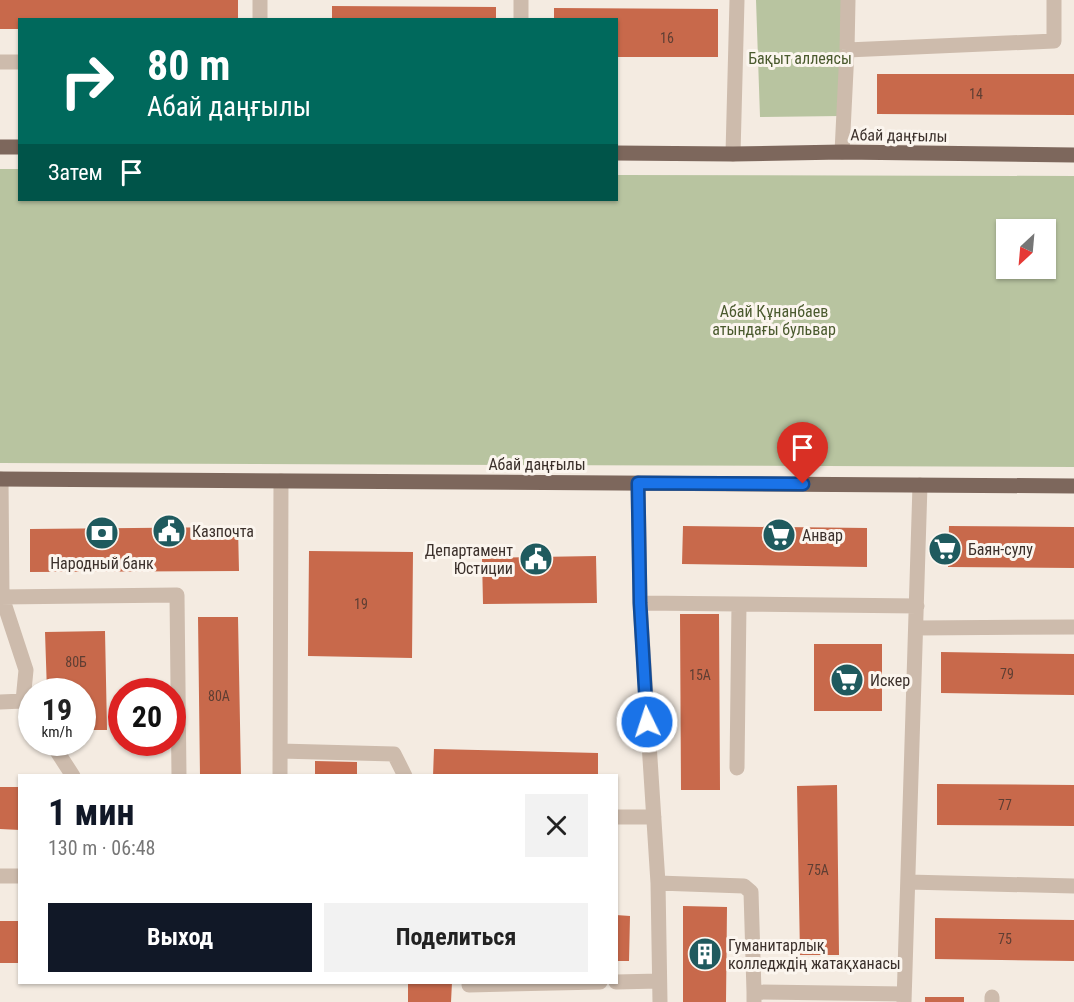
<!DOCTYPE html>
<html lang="ru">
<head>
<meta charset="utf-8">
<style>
  body { margin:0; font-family:"Roboto Condensed",sans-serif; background:#f2f2f2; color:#222; height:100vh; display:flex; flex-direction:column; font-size:22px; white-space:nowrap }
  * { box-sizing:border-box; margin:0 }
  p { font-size:20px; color:#767676 }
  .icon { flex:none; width:33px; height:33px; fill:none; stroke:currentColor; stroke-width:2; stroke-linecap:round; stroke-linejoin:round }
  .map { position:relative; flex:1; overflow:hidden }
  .panel { position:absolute; left:18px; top:774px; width:600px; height:210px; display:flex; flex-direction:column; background:#fff; border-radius:0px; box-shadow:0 2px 4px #0004 }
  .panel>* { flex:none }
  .hud { position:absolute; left:18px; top:18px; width:600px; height:183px; border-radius:0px; box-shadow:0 2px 4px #0004; background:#00695c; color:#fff; overflow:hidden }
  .needle { width:39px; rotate:206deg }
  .controls { position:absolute; left:996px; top:219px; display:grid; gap:12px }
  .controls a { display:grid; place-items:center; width:60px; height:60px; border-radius:0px; background:#fff; box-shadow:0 2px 4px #0004; font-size:30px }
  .speed { position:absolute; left:18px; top:678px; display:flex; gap:12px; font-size:30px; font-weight:700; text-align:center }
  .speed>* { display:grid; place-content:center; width:78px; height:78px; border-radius:50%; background:#fff; box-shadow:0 2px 4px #0004; line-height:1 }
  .speed small { font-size:15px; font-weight:400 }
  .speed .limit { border:9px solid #d22; background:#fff; color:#111 }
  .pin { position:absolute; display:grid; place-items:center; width:51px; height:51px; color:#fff; margin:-62px -26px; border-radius:50% 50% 50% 0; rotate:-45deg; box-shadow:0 0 6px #0007 }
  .pin .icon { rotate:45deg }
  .me { position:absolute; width:66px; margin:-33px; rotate:356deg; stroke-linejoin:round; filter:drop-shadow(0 0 4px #0008) }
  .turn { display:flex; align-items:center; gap:21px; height:126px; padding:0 30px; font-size:27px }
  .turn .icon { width:78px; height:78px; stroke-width:2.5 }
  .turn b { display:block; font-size:42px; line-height:51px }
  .then { display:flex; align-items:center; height:57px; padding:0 30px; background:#0003; gap:12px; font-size:22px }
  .round { display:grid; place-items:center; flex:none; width:63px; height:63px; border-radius:0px; background:#f2f2f2 }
  .summary { display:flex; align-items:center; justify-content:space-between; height:102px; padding:0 30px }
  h1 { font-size:36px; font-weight:700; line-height:45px; color:#111827 }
  .action { display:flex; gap:12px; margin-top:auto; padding:12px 30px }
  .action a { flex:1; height:69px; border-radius:0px; background:#111827; color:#fff; font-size:24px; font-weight:700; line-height:69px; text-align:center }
  .action a+a { background:#f2f2f2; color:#222 }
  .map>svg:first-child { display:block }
  .green { fill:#b8c4a0; fill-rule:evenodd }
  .building { fill:#c8694b }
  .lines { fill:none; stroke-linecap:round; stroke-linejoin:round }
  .minor { stroke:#cdbbac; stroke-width:15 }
  .major { stroke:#7d675c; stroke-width:15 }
  .route-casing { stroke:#114b97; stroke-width:15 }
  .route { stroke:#1a73e8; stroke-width:10 }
  .labels { text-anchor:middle; stroke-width:6; stroke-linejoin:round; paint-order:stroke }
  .number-label { font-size:14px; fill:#5e3e33 }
  .park-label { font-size:16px; fill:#4a5a2e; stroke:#fbf5ee }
  .street-label { font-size:16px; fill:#3b302b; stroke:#fbf5ee }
  .poi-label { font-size:16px; fill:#3b302b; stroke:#fbf5ee; text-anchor:start }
</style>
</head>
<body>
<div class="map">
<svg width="1074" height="1002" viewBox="0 0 1074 1002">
  <rect width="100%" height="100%" fill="#f4ebe1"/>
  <path class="green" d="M756 0H843L841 116 760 117Z
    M0 169H19L20 200H616L617 175 1074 176V467L0 463ZM1006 230H1046V268H1006Z"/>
  <path class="building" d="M0 0H238V20H20V29H0Z
    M332 6 496 7V20H332Z
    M554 8 718 9V57H616V20H554Z
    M877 74H1074V115L877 114Z
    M683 526 867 528V567L682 564Z
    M949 526 1074 527V568L948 567Z
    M238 527 239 571 30 572V529Z
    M309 551 413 552 412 658 308 656Z
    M596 556 597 603 483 604 482 558Z
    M680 614H719L720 790H681Z
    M198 617H238L241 776H200Z
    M105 631 107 730H82V692H47L45 632Z
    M814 644H882V711H814Z
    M941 652 1074 654V695L941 693Z
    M434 749 598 753V776H433Z
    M315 761 357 762V776H315Z
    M937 784 1074 785V826L937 825Z
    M837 785 839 955H800L797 786Z
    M0 787H20V830L0 829Z
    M683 906 727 907 726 1002H683Z
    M616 915 630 916 629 961H616Z
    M935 918 1074 920V961L935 959Z
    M0 921H20V963H0Z
    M408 982H452L451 1002H408Z
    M925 997H964V1002H925Z"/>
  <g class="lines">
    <path class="minor" d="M260 20V0
      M521 20V0
      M847 50 1054 41V0
      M0 62H20
      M842 152 847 50 848 0
      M733 154 737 0
      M1 479 2 597 26 670 23 701 32 714
      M638 483 640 603 917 606
      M0 597 177 595 179 776
      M640 603 658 883 744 886 751 892 754 992
      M916 628 1074 627
      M0 702 23 701
      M51 742 73 776
      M280 751 394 754 405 776
      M737 768 739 604
      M280 776 281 481
      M616 817H654
      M0 876H20
      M908 882 1074 886
      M658 883 660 1002
      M616 982 659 981
      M469 985 600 982
      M992 997V1002
      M754 1001V992L904 994
      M904 1002 920 485"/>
    <path class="major" d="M0 147H20
      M616 153 733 154 842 152 1074 155
      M0 479 1074 486"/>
  </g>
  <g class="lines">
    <defs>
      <path id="route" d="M647 722 640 603 638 483 803 484"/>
    </defs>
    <use href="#route" class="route-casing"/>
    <use href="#route" class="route"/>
  </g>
  <defs>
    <symbol id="civic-disc" viewBox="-11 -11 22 22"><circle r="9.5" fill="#1f5a5e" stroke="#fbf5ee"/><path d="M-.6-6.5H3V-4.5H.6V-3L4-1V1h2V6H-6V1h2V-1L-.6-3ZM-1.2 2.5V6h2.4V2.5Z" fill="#fff"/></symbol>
    <symbol id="bank-disc" viewBox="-11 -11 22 22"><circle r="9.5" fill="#1f5a5e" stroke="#fbf5ee"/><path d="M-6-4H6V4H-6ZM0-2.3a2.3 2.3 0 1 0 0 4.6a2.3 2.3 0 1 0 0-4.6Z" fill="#fff"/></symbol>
    <symbol id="supermarket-disc" viewBox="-11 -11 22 22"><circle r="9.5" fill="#1f5a5e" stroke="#fbf5ee"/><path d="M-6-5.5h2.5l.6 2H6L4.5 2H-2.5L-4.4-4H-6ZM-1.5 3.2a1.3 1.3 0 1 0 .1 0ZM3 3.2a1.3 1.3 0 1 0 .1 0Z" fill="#fff"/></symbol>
    <symbol id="building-disc" viewBox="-11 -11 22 22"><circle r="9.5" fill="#1f5a5e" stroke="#fbf5ee"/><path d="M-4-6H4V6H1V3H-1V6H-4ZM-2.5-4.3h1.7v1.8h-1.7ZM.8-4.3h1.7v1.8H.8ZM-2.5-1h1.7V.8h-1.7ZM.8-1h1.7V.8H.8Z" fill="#fff"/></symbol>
  </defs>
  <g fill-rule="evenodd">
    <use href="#civic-disc" x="150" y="512" width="38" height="38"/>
    <use href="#bank-disc" x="83" y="514" width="38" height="38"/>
    <use href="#supermarket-disc" x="760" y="516" width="38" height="38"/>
    <use href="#supermarket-disc" x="926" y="530" width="38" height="38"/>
    <use href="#civic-disc" x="517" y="540" width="38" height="38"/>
    <use href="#supermarket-disc" x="828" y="661" width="38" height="38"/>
    <use href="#building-disc" x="686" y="935" width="38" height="38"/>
  </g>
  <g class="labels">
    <g class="number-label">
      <text x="667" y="43">16</text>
      <text x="976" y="99">14</text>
      <text x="361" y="609">19</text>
      <text x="76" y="667">80Б</text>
      <text x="1007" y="679">79</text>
      <text x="700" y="680">15А</text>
      <text x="219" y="701">80А</text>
      <text x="1005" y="810">77</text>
      <text x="818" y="875">75А</text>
      <text x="1005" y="944">75</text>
    </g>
    <g class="park-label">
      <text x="800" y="64">Бақыт аллеясы</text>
      <text x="774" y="317">Абай Құнанбаев<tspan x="774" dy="18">атындағы бульвар</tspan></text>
    </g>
    <g class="street-label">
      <text transform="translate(899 135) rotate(1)" y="6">Абай даңғылы</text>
      <text x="537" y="470">Абай даңғылы</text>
    </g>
    <g class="poi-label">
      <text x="192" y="537">Казпочта</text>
      <text x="802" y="541">Анвар</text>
      <text x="968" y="555">Баян-сулу</text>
      <text x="513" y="556" text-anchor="end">Департамент<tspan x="513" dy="18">Юстиции</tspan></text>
      <text x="102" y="569" text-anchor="middle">Народный банк</text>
      <text x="870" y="686">Искер</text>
      <text x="728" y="951">Гуманитарлық<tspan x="728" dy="18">колледждің жатақханасы</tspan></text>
    </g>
  </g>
</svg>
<div class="controls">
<a><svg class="needle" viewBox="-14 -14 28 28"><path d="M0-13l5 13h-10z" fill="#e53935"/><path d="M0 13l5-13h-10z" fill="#767676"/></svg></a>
</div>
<div class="speed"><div>19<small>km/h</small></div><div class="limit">20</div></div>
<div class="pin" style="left:803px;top:484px;background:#d93025"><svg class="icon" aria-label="arrive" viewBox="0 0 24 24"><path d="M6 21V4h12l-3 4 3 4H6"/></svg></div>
<svg class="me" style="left:647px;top:722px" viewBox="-20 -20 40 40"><circle r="17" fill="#1a73e8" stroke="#fff" stroke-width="3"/><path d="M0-11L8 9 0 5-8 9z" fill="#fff"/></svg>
<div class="hud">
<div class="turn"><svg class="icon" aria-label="right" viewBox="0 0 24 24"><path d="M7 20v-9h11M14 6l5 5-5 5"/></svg><div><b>80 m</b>Абай даңғылы</div></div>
<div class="then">Затем<svg class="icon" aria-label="arrive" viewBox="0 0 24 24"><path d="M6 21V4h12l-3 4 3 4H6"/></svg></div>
</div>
<section class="panel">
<div class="summary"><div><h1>1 мин</h1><p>130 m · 06:48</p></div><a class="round"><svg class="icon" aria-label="close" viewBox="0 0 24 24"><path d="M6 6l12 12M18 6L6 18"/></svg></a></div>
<div class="action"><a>Выход</a><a>Поделиться</a></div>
</section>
</div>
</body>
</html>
